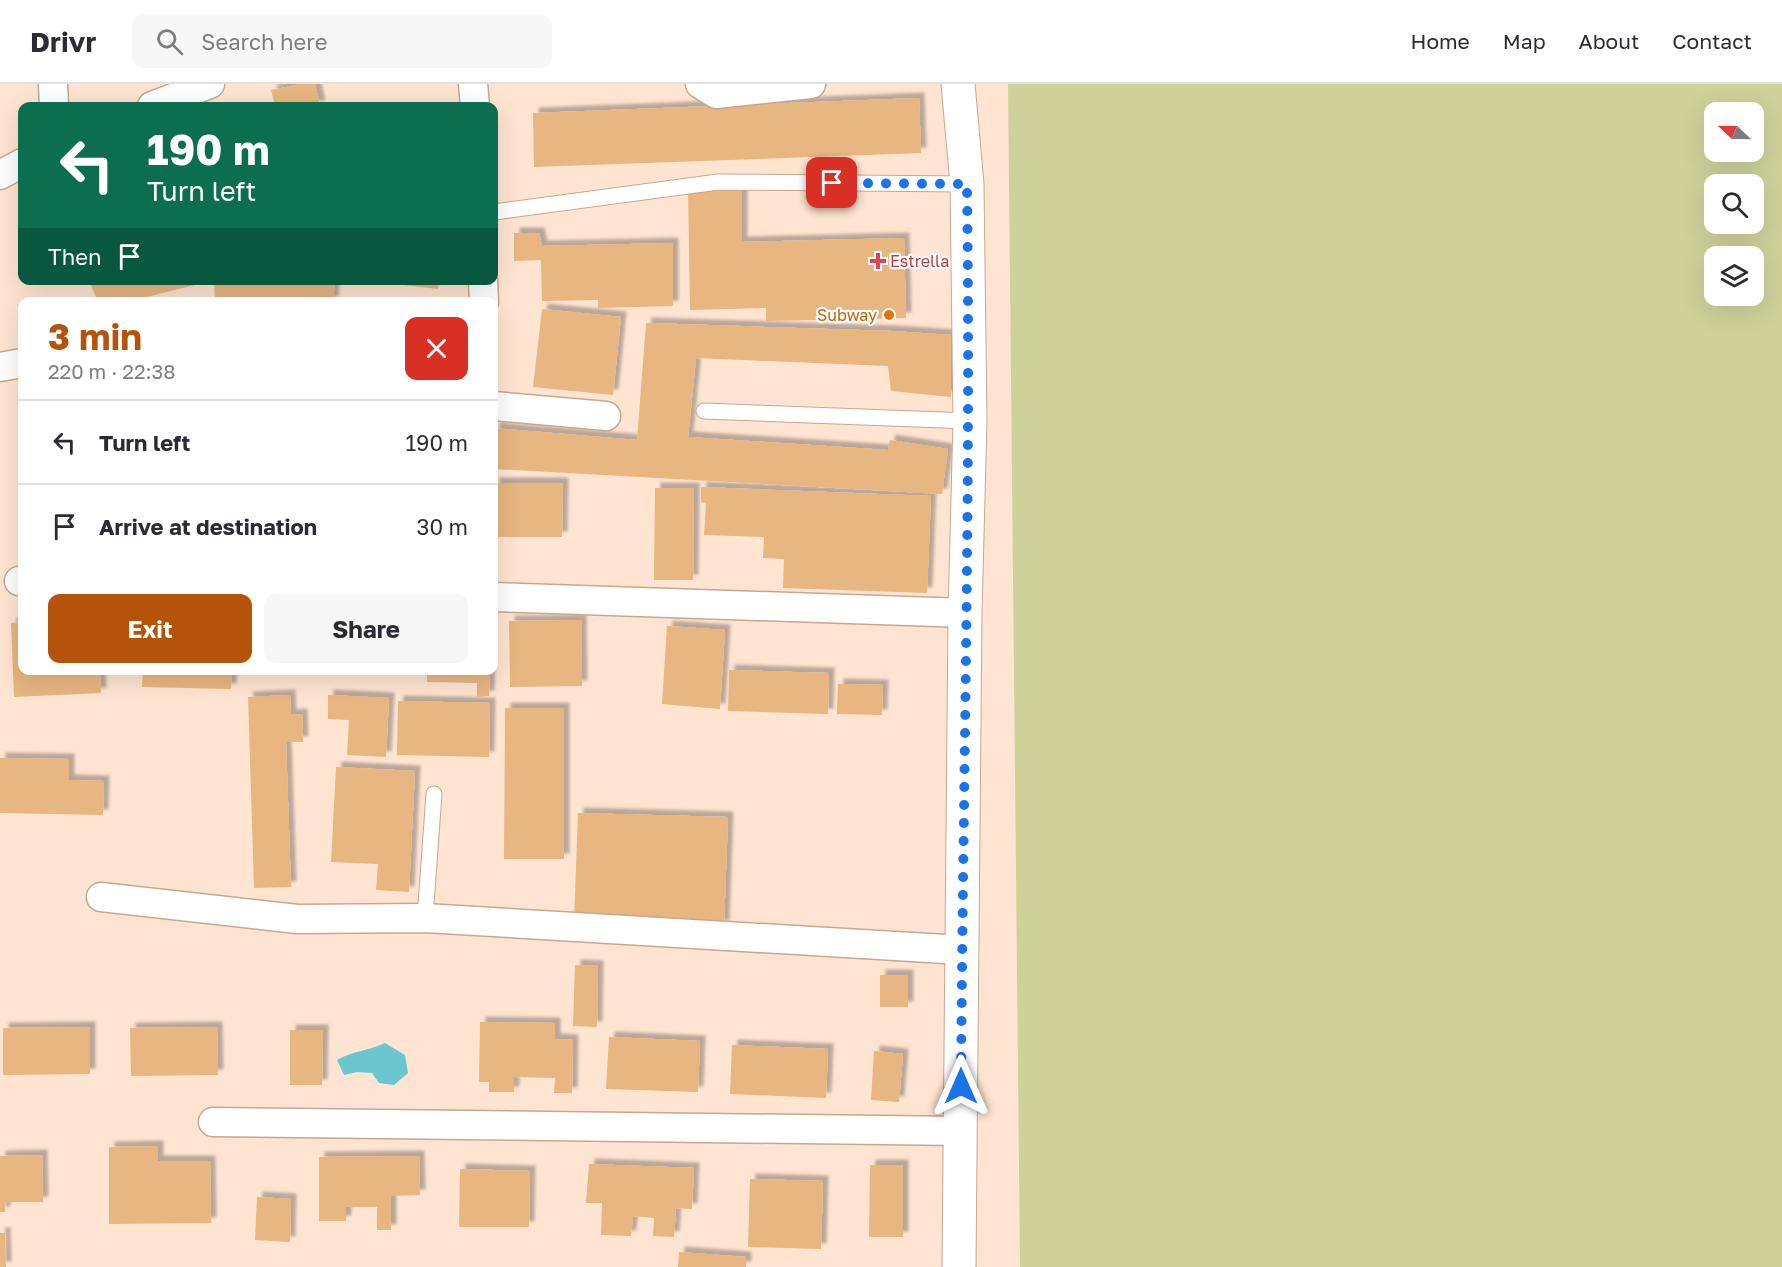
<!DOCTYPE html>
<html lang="en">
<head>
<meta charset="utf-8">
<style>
  body { margin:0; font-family:"Golos Text",sans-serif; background:#f7f7f7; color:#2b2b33; height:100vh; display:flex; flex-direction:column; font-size:22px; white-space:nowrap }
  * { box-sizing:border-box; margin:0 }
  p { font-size:20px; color:#7c7c81 }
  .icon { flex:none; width:33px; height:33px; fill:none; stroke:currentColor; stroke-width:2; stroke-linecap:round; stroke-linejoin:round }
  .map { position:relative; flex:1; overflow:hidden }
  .panel { position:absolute; left:18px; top:213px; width:480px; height:378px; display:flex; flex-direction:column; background:#fff; border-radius:12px; box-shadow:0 6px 24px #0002 }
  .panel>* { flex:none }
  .top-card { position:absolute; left:18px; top:18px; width:480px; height:183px; border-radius:12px; box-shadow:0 6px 24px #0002; background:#0b6e4f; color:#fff; overflow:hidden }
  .needle { width:39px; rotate:292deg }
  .controls { position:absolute; left:1704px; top:18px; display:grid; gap:12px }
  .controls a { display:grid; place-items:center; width:60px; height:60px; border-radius:12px; background:#fff; box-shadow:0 6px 24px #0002; font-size:30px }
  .pin { position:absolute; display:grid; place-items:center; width:51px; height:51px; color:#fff; margin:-26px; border-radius:12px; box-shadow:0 3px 9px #0006 }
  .me { position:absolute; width:66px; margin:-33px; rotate:0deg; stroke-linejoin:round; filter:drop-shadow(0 0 4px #0008) }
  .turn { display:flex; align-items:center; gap:21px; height:126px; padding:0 30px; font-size:27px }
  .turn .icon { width:78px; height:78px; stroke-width:2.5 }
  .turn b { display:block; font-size:42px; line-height:51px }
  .then { display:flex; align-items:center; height:57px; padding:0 30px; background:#0003; gap:12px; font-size:22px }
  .round { display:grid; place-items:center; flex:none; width:63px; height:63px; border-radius:12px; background:#f7f7f7 }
  .summary { display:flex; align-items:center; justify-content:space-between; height:102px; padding:0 30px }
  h1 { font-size:36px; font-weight:700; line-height:45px; color:#b45309 }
  .primary-button { display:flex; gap:12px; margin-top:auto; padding:12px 30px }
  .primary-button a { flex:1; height:69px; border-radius:12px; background:#b45309; color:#fff; font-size:24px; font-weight:700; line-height:69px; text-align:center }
  .primary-button a+a { background:#f7f7f7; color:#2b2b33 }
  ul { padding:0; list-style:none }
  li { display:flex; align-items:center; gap:18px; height:84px; padding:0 30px; border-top:2px solid #e1e1e2 }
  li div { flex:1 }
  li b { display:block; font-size:22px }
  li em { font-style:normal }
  header { display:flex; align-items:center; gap:36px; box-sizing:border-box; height:84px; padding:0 30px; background:#fff; border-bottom:2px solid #e1e1e2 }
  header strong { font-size:28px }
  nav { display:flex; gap:33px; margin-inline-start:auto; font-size:21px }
  .search { width:420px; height:54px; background:#f7f7f7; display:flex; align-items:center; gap:15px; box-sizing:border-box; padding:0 21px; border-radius:12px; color:#7c7c81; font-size:22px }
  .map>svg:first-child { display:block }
  .green { fill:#cdd29b; fill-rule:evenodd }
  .water { fill:#6ac6cf }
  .building { fill:#e7b681; filter:url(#shadow) }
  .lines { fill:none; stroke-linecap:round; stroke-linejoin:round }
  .service-casing { stroke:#c7a790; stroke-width:17 }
  .minor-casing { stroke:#c7a790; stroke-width:31 }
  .tertiary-casing { stroke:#c7a790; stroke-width:35 }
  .service { stroke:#fff; stroke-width:15 }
  .minor { stroke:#fff; stroke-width:28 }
  .tertiary { stroke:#fff; stroke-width:33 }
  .route { stroke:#1a73e8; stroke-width:10; stroke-dasharray:0 18 }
  .health-dot { fill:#e0444e; stroke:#fff; stroke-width:2 }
  .food-dot { fill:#e8710a; stroke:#fff; stroke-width:2 }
  .labels { text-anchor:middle; stroke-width:4.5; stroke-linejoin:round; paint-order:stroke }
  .health-label { font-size:16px; fill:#be3a42; stroke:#fff; text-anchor:start }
  .food-label { font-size:16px; fill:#c56008; stroke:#fff; text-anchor:end }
</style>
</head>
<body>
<header>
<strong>Drivr</strong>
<div class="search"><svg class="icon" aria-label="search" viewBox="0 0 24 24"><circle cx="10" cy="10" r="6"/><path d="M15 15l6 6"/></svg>Search here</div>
<nav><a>Home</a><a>Map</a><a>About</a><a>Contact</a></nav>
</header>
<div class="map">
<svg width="1782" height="1183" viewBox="0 0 1782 1183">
  <defs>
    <filter id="shadow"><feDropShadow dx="5.5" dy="-5.5" stdDeviation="1.5" flood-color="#0004"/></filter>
  </defs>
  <rect width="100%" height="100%" fill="#ffe4d1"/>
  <path class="green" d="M1008 0H1782V1183H1020ZM1714 28H1754V68H1714ZM1714 100H1754V140H1714ZM1714 172H1754V212H1714Z"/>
  <path class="water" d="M385 959 405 971 408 989 394 1001 379 999 372 989 357 988 344 991 337 976C352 967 368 967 385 959Z"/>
  <path class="building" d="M301 0H315L320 22H275L271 6Z
    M919 14 921 69 534 83 533 29Z
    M742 103V158L904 154 906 234 766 237V224L690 226 688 104Z
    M514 149H539L542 162 673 159V222L598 224V216L542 217 541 176 514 177Z
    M89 196H210L211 197 127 218H98Z
    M214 196H335L333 218H215Z
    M360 196H439L438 205Z
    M542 225 621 233 613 311 533 303Z
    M646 239 892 247 951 251V313L891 307 888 282 696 274 688 353 888 366 890 356 948 365 942 410 494 385V344L637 356Z
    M494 399H563L562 453H494Z
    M701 403 931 412 927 509 783 504 784 475 763 474 764 453 704 451 706 419 701 418Z
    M655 404H694L693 496H654Z
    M581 536 582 602 510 603 509 537Z
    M22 538V586H100L101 609 14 613 11 539Z
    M667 542 725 546 720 625 662 620Z
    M143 586H232L231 605 142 603Z
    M427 586H490L489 612 477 613V599L427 598Z
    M729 586 829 589 828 630 728 627Z
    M838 600 883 601 882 631 837 630Z
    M290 611 291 631 302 630 303 658H286L291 803 254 804 248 613Z
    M328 611 389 614 386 673 347 671 349 636 328 635Z
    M398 617 490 619 489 673 397 671Z
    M505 624H564V775H504Z
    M0 674 69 675V696L104 697 103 731 0 729Z
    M336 683 415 687 409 808 376 806 378 780 331 778Z
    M578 729 728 733 724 842 574 838Z
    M575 881 598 882 597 943 573 942Z
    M880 891H908V923H880Z
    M480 938 555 939V955L573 956 572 1009H554L555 994 514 993V1008H489V998H479Z
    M90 943V990L3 991V944Z
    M217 943 218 991 131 992 130 944Z
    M290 946H323L322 1001H290Z
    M609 953 700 957 698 1008 606 1005Z
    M732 961 828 965 826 1014 730 1010Z
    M874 967 903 970 899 1018 871 1016Z
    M158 1062V1077H210L211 1139 109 1140V1063Z
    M42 1071 43 1118H5V1128H0V1072Z
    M419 1072 420 1111 391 1112V1146H377V1123H346V1137H319V1073Z
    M589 1080 694 1084 692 1125 676 1124 674 1153 653 1152 654 1134 633 1132 631 1152 601 1151 602 1119H586Z
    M870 1081H903V1153H869Z
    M460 1085 530 1087 529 1143H459Z
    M750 1095 823 1097 821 1165 748 1163Z
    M257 1113 291 1115 290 1158 255 1156Z
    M0 1149H5L6 1183H0Z
    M679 1168 746 1173V1183H678Z"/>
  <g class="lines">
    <defs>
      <path id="service" d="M494 128 718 98 967 100
        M704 327 970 337
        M425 834 434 710"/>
      <path id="minor" d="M53 0 54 22
        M473 0 475 22
        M700 0 716 10 811 0
        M152 22 210 0
        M0 91 22 79
        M483 196 484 218
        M0 283 22 279
        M494 322 606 332
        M19 497H22
        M494 513 965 529
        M101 813 297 835 425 834 962 866
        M213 1038 961 1047"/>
      <path id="tertiary" d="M958 0 967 100 970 337 965 529 959 1183"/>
    </defs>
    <use href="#service" class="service-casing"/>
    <use href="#minor" class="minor-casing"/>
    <use href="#tertiary" class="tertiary-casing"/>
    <use href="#service" class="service"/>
    <use href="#minor" class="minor"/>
    <use href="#tertiary" class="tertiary"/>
  </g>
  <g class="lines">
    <path class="route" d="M832 99 967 100C971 400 963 701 961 1002"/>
  </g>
  <path class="health-dot" d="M875 168h6v6h6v6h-6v6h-6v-6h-6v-6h6z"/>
  <circle class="food-dot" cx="889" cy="231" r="6"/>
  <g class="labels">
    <g class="health-label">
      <text x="890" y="183">Estrella</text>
    </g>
    <g class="food-label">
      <text x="877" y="237">Subway</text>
    </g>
  </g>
</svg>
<div class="controls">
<a><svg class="needle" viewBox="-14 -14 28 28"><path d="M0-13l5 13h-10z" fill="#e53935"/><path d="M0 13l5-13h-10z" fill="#7c7c81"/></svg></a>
<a><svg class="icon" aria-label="search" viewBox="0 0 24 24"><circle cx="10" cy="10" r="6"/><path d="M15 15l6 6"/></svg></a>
<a><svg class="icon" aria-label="layers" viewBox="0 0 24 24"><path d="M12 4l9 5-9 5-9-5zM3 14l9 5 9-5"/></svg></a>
</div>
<div class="pin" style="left:832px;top:99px;background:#d93025"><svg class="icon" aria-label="arrive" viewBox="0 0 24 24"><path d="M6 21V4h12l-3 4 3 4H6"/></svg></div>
<svg class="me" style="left:961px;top:1002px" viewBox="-20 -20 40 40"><path d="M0-17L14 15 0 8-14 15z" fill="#1a73e8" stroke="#fff" stroke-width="4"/></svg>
<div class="top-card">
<div class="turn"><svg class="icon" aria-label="left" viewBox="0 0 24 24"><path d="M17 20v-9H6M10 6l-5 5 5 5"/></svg><div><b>190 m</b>Turn left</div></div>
<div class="then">Then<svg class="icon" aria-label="arrive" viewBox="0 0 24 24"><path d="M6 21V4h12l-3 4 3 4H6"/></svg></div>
</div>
<section class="panel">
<div class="summary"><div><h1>3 min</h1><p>220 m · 22:38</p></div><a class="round" style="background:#d93025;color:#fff"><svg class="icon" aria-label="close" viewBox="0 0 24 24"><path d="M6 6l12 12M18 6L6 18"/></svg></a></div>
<ul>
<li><svg class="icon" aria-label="left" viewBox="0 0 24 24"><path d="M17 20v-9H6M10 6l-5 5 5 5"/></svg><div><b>Turn left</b></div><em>190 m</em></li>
<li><svg class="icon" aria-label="arrive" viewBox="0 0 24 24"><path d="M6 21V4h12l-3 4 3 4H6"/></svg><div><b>Arrive at destination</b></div><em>30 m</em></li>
</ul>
<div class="primary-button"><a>Exit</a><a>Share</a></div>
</section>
</div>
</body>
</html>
